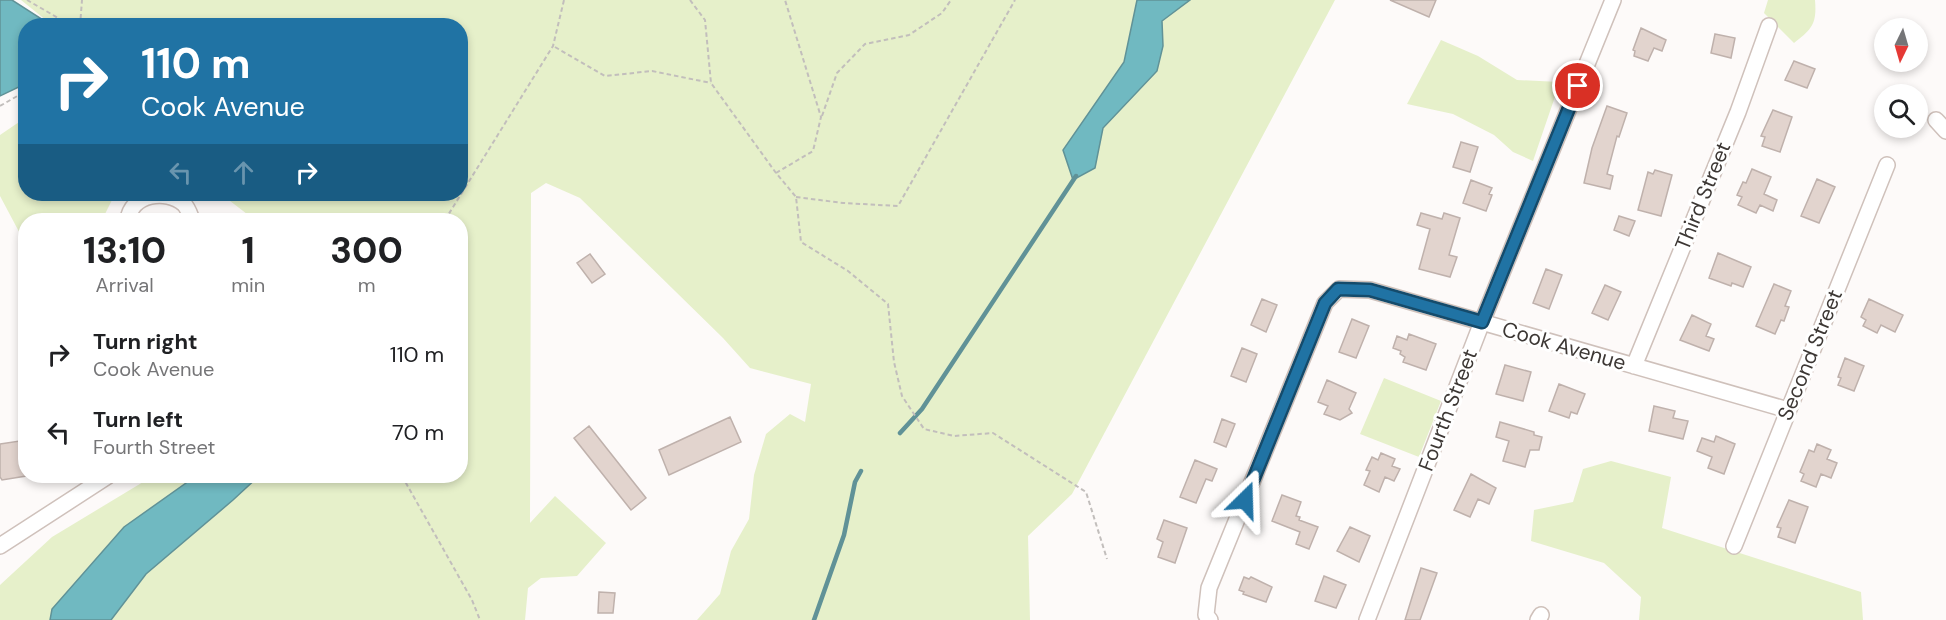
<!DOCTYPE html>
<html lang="en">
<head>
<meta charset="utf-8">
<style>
  body { margin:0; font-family:"DM Sans",sans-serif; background:#f6f6f6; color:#202124; height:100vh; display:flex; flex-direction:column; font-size:22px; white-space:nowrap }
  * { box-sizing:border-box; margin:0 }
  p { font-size:20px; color:#757577 }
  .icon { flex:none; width:33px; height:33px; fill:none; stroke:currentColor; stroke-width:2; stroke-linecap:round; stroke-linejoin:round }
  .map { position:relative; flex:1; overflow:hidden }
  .panel { position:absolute; left:18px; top:213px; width:450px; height:270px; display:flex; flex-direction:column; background:#fff; border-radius:24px; box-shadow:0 3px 9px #0003 }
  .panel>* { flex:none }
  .top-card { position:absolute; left:18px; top:18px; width:450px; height:183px; border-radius:24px; box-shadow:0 3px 9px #0003; background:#2073a4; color:#fff; overflow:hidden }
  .needle { width:39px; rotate:185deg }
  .controls { position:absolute; left:1874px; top:18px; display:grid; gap:12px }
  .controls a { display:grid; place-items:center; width:54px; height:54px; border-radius:50%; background:#fff; box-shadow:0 3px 9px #0003; font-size:30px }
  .pin { position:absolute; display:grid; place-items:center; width:51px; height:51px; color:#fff; margin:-26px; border:3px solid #fff; border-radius:50%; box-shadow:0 2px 6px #0007 }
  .me { position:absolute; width:66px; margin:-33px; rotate:22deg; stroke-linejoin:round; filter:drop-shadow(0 0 4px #0008) }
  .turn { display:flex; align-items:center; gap:21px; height:126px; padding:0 24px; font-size:27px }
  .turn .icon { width:78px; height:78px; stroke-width:2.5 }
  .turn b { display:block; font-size:42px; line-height:51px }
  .lanes { display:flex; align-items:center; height:57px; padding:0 24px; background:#0003; justify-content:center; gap:30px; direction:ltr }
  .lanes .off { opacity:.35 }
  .eta { display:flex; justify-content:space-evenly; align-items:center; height:102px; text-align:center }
  .eta b { font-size:36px; font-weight:800; line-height:42px }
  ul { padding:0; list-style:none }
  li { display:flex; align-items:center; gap:18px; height:78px; padding:0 24px }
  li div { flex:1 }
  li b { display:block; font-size:22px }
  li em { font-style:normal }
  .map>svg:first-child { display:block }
  .green { fill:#e6f0ca }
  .water { fill:#70b9c1; stroke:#609297; stroke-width:1.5 }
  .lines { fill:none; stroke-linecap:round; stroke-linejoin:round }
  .stream { stroke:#609297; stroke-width:4.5 }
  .building { fill:#e2d4ce; stroke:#bfb1ac; stroke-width:1.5 }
  .minor-casing { stroke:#cfc1bb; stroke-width:18 }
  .path { stroke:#c2bebc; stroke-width:2; stroke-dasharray:4.5 3; stroke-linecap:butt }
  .minor { stroke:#fff; stroke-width:15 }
  .route-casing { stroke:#154b6b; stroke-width:15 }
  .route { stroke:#2073a4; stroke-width:10 }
  .labels { text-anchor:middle; stroke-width:6; stroke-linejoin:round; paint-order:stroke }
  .street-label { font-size:21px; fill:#3c3734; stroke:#fff }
</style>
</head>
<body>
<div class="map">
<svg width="1946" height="620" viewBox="0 0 1946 620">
  <rect width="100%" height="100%" fill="#fdfaf9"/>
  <path class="green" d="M21 0H1137L1124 62 1063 150 1074 180 1095 168 1103 128 1157 71 1163 46 1162 21 1190 0H1335L1072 494 1028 536 1030 620H697L720 594 731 551 749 519 754 475 766 434 790 414 805 422 811 384 750 368 723 338 580 198 546 183 531 193 530 523 555 496 606 543 577 576 541 578 528 588 525 620H111L146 574 233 500 259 476H460V220H246L247 214 221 194H460V26L52 25Z
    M1768 0H1815C1817 24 1812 29 1794 43L1764 13Z
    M1441 40 1478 56 1517 80 1560 82 1533 161 1513 152 1494 135 1453 114 1407 104Z
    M25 118 26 194H115L102 220H26L25 243 0 196V135Z
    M1384 378 1441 401 1419 457 1360 434Z
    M1611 461 1671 477 1662 528 1861 592 1863 620H1639L1641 597 1604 563 1531 541 1534 510 1573 502 1583 469Z
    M153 476H196L124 527 52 609 50 620H0V585L52 537Z"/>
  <path class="water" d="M0 0H12L51 25 26 26 25 84 0 96Z
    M1137 0H1190L1162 21 1163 46 1157 71 1103 128 1095 168 1073 180 1063 150 1124 62Z
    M196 476H259L233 500 146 574 111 620H50L52 609 124 527Z"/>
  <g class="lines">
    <path class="stream" d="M900 433 922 409 1076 176
      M814 620 844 535 855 482 861 471"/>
  </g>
  <path class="building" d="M1390 0H1436L1429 17Z
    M1641 28 1666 40 1662 51 1654 48 1648 61 1634 56 1635 51 1633 50Z
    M1715 34 1735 38 1731 58 1711 53Z
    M1794 61 1815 69 1807 88 1785 80Z
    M1607 106 1627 113 1619 137 1617 136 1607 174 1613 176 1610 189 1584 183 1592 148Z
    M1773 110 1792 117 1780 152 1762 146 1765 137 1761 136Z
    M1461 142 1478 147 1470 172 1453 167Z
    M1752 169 1771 177 1764 194 1777 200 1773 211 1760 205 1756 213 1738 205 1742 197 1737 195 1743 182 1746 183Z
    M1655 170 1672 175 1661 216 1638 210 1648 172 1653 174Z
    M1817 179 1835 187 1819 223 1801 216Z
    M1471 180 1492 188 1489 194 1492 195 1486 211 1463 203Z
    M1421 213 1442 219 1444 213 1460 218 1449 255 1457 257 1450 277 1419 269 1430 229 1417 225Z
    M1619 216 1635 221 1629 236 1614 230Z
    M1718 253 1751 267 1743 287 1732 283 1731 286 1709 278Z
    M590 254 605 274 592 283 577 263Z
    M1546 269 1562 275 1549 309 1533 303Z
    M1774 284 1791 291 1785 306 1789 307 1784 321 1781 320 1775 334 1756 326Z
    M1605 285 1621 292 1608 320 1592 313Z
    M1262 299 1277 305 1266 332 1251 325Z
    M1869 299 1903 315 1895 332 1881 325 1877 333 1863 326 1866 320 1861 317Z
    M1692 315 1711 324 1706 336 1714 339 1709 351 1680 340Z
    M1352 319 1369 326 1356 358 1339 352Z
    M1409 334 1436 344 1426 370 1403 362 1405 357 1400 354 1401 351 1393 348 1397 336 1407 340Z
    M1242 348 1257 354 1246 382 1231 376Z
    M1845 358 1864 366 1854 391 1838 385 1841 378 1838 377Z
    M1505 365 1531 372 1523 401 1496 394Z
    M1327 380 1356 393 1349 409 1352 413 1340 420 1324 414 1328 406 1318 402Z
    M1559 384 1585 394 1577 414 1571 412 1569 418 1549 411Z
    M1654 406 1675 411 1673 418 1688 421 1683 439 1649 431Z
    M730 417 741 442 669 475 659 450Z
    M1222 419 1235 424 1226 447 1214 442Z
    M1500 422 1534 432V435L1542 437 1539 450H1530L1525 467 1503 461 1509 441 1496 437Z
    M589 426 646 498 631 510 574 438Z
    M1716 436 1735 444 1724 474 1708 468 1712 457 1697 451 1702 438 1714 442Z
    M26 440V476L2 480 0 477V444Z
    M1817 444 1831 450 1827 459 1837 463 1831 478 1821 474 1816 487 1801 481 1804 474 1800 472 1809 450 1814 452Z
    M1381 453 1395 459 1392 466 1400 469 1394 481 1385 477 1379 492 1364 485 1370 471 1366 470 1372 457 1378 460Z
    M1195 460 1217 469 1212 481 1206 479 1196 503 1180 497Z
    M1471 474 1496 488 1489 504 1478 499 1470 517 1454 510Z
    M1282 495 1301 502 1296 516 1300 517 1299 520 1318 527 1309 549 1296 544 1300 532 1272 521Z
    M1789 500 1808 507 1795 543 1778 537 1781 528 1777 527Z
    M1164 520 1187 528 1175 563 1158 557 1163 542 1157 539Z
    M1350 527 1370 536 1359 562 1337 551Z
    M1421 568 1437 573 1420 620H1405Z
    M1324 576 1346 585 1336 608 1315 601Z
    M1244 577 1249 579 1251 577 1272 587 1266 602 1243 594 1244 592 1239 590Z
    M599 592 615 593 613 613H598Z"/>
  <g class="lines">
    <defs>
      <path id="minor" d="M1936 120 1946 131
        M128 220C131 194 166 188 184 204 188 208 190 215 192 220
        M1634 366 1738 112 1769 26
        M0 546 108 476
        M1734 546 1887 165
        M1210 620 1206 615 1209 588 1325 303 1339 289 1370 290 1788 410
        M1367 620 1482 322 1613 0
        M1538 620 1541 615"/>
    </defs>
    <use href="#minor" class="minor-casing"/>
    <path class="path" d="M27 0 72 26
      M690 0 705 20 711 83 776 173 796 197 801 242 848 271 888 304 894 362 902 396 924 429 954 436 993 433 1086 492 1107 559
      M80 26 82 0
      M555 47 605 76 652 71 711 83
      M0 106 26 91
      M822 116 837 73 865 44 909 35 942 13 951 0
      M776 173 813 151 821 117 785 0
      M796 197 843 203 898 206 1015 0
      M445 220 553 46 564 0
      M402 476 472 600 480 620"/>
    <use href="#minor" class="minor"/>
  </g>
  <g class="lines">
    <defs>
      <path id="route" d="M1245 500 1325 303 1338 289 1370 290 1482 322 1578 86"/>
    </defs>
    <use href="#route" class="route-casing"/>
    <use href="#route" class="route"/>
  </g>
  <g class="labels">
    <g class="street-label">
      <text transform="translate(1703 196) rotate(-68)" y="7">Third Street</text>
      <text transform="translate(1564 346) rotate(16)" y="7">Cook Avenue</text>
      <text transform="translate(1810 355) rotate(-68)" y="7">Second Street</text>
      <text transform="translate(1448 410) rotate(-69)" y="7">Fourth Street</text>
    </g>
  </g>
</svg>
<div class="controls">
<a><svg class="needle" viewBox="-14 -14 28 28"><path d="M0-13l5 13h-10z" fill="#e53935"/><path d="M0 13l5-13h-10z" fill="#757577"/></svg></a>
<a><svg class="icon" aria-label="search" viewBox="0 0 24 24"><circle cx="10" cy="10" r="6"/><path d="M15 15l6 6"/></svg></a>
</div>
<div class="pin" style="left:1578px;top:86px;background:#d93025"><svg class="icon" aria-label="arrive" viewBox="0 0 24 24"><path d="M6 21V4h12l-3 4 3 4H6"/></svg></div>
<svg class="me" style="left:1245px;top:500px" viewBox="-20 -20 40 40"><path d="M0-17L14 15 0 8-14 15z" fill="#2073a4" stroke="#fff" stroke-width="4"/></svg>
<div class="top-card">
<div class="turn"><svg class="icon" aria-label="right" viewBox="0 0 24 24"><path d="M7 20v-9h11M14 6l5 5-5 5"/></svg><div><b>110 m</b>Cook Avenue</div></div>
<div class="lanes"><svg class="icon off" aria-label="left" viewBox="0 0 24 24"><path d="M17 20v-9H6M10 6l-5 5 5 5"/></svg><svg class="icon off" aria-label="ahead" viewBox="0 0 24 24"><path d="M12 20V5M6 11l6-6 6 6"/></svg><svg class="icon" aria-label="right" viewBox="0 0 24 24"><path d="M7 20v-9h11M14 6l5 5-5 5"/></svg></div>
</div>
<section class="panel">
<div class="eta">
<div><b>13:10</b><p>Arrival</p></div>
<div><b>1</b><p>min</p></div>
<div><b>300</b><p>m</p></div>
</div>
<ul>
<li><svg class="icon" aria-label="right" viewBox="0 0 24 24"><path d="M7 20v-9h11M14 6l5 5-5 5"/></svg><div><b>Turn right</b><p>Cook Avenue</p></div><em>110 m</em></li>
<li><svg class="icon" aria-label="left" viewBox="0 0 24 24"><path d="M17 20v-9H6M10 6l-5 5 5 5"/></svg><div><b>Turn left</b><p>Fourth Street</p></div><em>70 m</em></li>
</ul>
</section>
</div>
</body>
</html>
